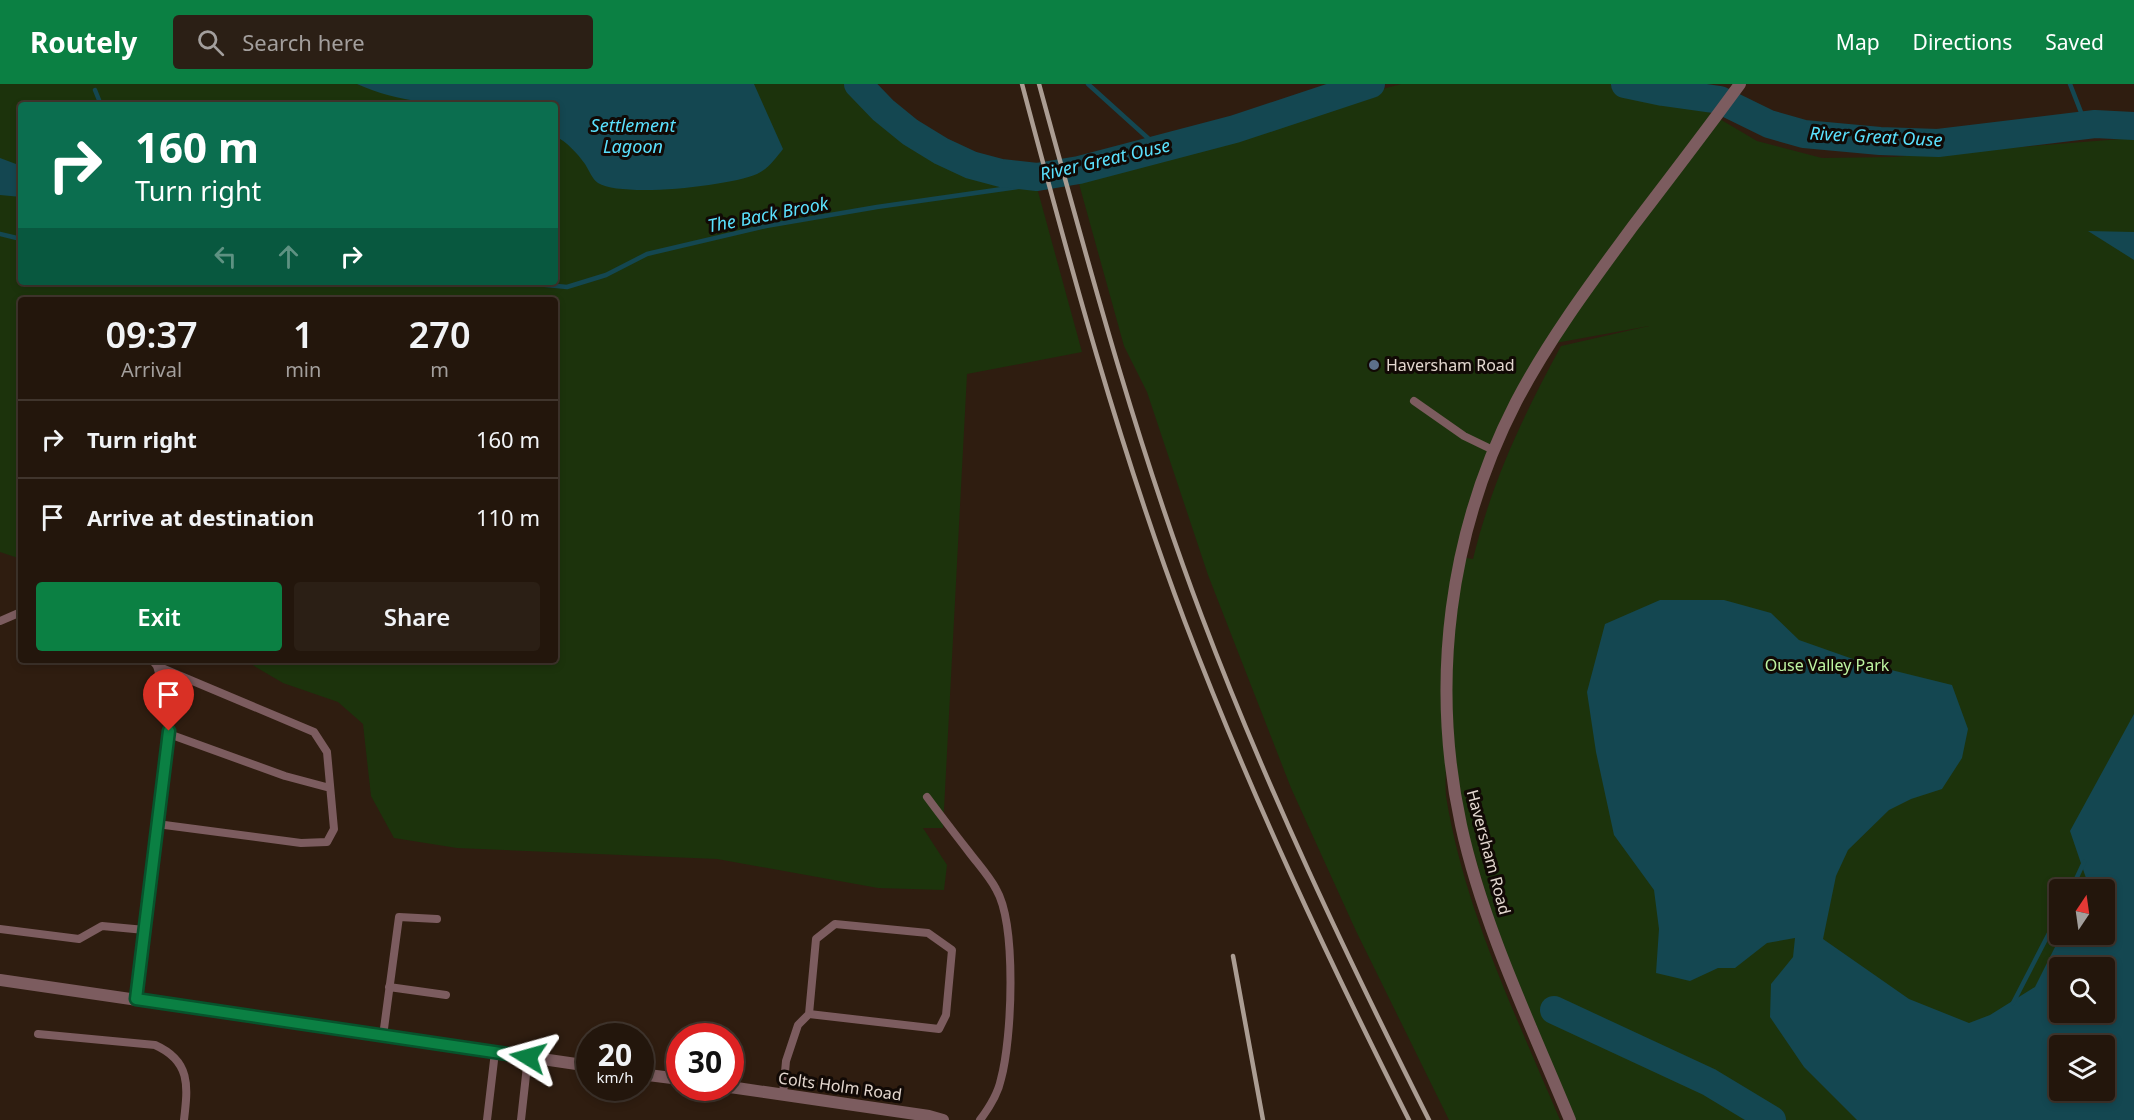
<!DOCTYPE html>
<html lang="en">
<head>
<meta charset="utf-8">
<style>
  body { margin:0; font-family:"Noto Sans",sans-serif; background:#2b1f15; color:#f1f3f6; height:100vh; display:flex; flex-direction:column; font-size:22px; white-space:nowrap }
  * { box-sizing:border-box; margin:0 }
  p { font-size:20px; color:#a39f9d }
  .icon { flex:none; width:33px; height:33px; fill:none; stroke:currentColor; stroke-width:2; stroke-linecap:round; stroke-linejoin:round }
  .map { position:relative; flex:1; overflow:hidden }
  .drawer { position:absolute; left:18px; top:213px; width:540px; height:366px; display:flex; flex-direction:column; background:#23160c; border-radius:6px; box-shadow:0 3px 9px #0003,0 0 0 2px #40352d }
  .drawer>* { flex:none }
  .hud { position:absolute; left:18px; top:18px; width:540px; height:183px; border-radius:6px; box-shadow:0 3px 9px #0003,0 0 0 2px #40352d; background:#0b6e4f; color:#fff; overflow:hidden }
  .needle { width:39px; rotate:13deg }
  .buttons { position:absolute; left:2049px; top:795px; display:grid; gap:12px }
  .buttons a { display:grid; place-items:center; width:66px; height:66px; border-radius:6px; background:#23160c; box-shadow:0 3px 9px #0003,0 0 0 2px #40352d; font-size:30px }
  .speed { position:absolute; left:576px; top:939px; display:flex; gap:12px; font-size:30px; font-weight:700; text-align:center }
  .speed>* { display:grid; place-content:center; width:78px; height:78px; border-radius:50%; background:#23160c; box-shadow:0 3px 9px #0003,0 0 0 2px #40352d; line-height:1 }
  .speed small { font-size:15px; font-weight:400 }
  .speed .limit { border:9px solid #d22; background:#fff; color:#111 }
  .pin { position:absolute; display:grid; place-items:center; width:51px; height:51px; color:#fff; margin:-62px -26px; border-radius:50% 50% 50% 0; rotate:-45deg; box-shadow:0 0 6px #0007 }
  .pin .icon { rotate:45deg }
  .me { position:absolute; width:66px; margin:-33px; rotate:278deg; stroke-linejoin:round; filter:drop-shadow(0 0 4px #0008) }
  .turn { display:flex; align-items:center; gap:21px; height:126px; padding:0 18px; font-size:27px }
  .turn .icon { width:78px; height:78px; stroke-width:2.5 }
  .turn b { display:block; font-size:42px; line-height:51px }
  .lanes { display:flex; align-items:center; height:57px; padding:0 18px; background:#0003; justify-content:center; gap:30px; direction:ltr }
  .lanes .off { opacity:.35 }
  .eta { display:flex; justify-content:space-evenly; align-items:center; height:102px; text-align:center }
  .eta b { font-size:36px; font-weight:600; line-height:42px }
  .action { display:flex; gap:12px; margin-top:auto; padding:12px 18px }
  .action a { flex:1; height:69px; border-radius:6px; background:#0b8043; color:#fff; font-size:24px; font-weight:600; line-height:69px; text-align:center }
  .action a+a { background:#2b1f15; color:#f1f3f6 }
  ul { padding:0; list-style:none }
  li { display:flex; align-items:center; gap:18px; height:78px; padding:0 18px; border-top:2px solid #40352d }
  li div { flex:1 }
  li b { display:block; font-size:22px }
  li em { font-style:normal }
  header { display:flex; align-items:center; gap:36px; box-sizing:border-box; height:84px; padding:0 30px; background:#0b8043; color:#fff }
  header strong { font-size:28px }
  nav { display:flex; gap:33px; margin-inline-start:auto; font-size:21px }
  .search { width:420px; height:54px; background:#2b1f15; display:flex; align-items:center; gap:15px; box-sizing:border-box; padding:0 21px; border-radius:6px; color:#a39f9d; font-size:22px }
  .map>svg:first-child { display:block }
  .green { fill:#1c330c; fill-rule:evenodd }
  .water { fill:#144751; fill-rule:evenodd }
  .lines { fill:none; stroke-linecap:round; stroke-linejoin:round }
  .stream { stroke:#144751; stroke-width:4.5 }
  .river { stroke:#144751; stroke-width:28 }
  .service { stroke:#7c5c5f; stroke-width:8 }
  .minor { stroke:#7c5c5f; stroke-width:12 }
  .tertiary { stroke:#7c5c5f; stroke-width:12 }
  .rail { stroke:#ab9d93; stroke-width:4.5 }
  .route-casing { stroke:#07532c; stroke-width:15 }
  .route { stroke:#0b8043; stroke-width:10 }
  .service-dot { fill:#5c6f8a; stroke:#110905; stroke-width:2 }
  .labels { text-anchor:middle; stroke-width:6; stroke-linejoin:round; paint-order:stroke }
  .poi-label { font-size:16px; fill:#e3d7cf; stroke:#110905; text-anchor:start }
  .park-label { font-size:16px; fill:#bef4a1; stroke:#110905 }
  .street-label { font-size:16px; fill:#e3d7cf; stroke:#110905 }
  .water-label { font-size:18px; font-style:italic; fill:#5ae1fe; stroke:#110905 }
</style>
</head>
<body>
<header>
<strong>Routely</strong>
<div class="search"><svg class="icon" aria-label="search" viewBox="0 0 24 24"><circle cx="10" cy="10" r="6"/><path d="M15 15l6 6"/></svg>Search here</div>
<nav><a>Map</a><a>Directions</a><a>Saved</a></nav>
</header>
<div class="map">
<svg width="2134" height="1036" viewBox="0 0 2134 1036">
  <rect width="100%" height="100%" fill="#2f1d10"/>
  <path class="green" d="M0 0H853L924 64 1020 104 1036 100 1082 268 967 290 943 744H923L947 781 944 806 878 804 717 775 457 764 394 754 371 712 363 640 338 618 283 599 244 576H555V216H21V475L0 468ZM21 21H555V198H21Z
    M1401 0H1622L1686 15 1757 57 1822 74 1893 73 2134 54V1036H1570L1507 881 1446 675C1446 687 1445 700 1446 712 1464 825 1516 931 1560 1036H1449L1356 847 1291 704 1208 491 1147 308 1124 262 1076 89ZM1649 242 1561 262C1523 332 1492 397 1473 475L1460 473 1516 318 1550 260ZM2060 806H2104V850H2060ZM2060 884H2104V928H2060ZM2060 962H2104V1006H2060Z"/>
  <path class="water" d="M357 0H754L783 65C776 74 768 85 757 90 729 102 623 114 598 99 592 95 589 86 585 80 577 69 567 58 555 52V21C489 21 419 28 357 0Z
    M0 74 16 80 21 78V113L0 111Z
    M2088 147 2134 148V176Z
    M1660 516H1724L1771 529 1799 556 1867 580 1952 601 1968 645 1962 674 1942 705 1911 715 1889 726 1848 766 1836 792 1823 855 1909 915 1969 939 1990 931 2035 903 2061 851 2104 850V806L2083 805 2087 797 2070 747 2134 630V1036H1857L1804 983 1770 933 1771 900 1793 873 1795 854 1767 859 1735 884H1718L1690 897 1656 889 1659 845 1654 806 1614 751 1596 668 1587 608 1605 540ZM2060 884H2104V928H2060ZM2060 962H2104V1006H2060Z"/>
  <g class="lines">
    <path class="stream" d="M1088 0 1160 65
      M2070 0 2086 41
      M95 6 101 21
      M0 150 21 155
      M516 198 567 203 606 191 647 170 766 142 877 123 1031 101
      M2071 806 2084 778
      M2013 919 2060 828"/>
    <path class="river" d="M858 0 883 26 910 48 941 67 971 81 1001 89 1037 93 1079 86 1235 45 1371 0
      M1625 0 1663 8 1720 16 1769 40 1804 50 1880 57 1938 59 2095 40 2134 42
      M1554 926 1709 998 1772 1036"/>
    <path class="service" d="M1414 317 1464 352 1493 366
      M0 537 21 528
      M169 650 285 692 330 704
      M927 713C941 732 955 750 969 768 978 780 989 792 996 805 1017 841 1012 955 1001 995 998 1010 989 1024 980 1036
      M157 740 301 759 327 758 334 745 327 668 314 648 157 582
      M0 845 79 855 102 842 145 846
      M389 903 446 911
      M136 915 171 631 157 582 152 576
      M38 950 155 961C191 977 188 1002 184 1036
      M383 952 399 833 437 835
      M783 1010 786 977 798 941 809 930 816 855 835 840 928 849 952 866 946 931 939 945 809 930
      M487 1036 495 968
      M521 1036 528 973"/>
    <path class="minor" d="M0 896 590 982
      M640 990 680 995
      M730 1003 929 1032 943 1036"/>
    <path class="tertiary" d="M1570 1036C1531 941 1483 842 1461 741 1430 598 1449 448 1516 318 1549 255 1591 199 1633 142 1669 95 1705 48 1740 0"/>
    <path class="rail" d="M1022 0C1070 181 1119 363 1185 538 1250 709 1327 873 1409 1036
      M1039 0C1088 179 1136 359 1202 533 1267 705 1346 871 1429 1036
      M1233 872 1263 1036"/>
  </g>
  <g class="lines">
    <defs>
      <path id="route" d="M169 647 136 915 528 973"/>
    </defs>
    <use href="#route" class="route-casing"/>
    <use href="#route" class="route"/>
  </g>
  <circle class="service-dot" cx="1374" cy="281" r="6"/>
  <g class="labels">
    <g class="poi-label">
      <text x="1386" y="287">Haversham Road</text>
    </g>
    <g class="park-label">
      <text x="1827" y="587">Ouse Valley Park</text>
    </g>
    <g class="street-label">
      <text transform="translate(1489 768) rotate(75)" y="6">Haversham Road</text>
      <text transform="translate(840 1002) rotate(8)" y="6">Colts Holm Road</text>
    </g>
    <g class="water-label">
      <text x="633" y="48">Settlement<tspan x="633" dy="21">Lagoon</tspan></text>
      <text transform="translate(1876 53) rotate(3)" y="6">River Great Ouse</text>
      <text transform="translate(1105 76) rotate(-13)" y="6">River Great Ouse</text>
      <text transform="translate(768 131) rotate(-11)" y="6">The Back Brook</text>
    </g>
  </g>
</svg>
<div class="buttons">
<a><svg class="needle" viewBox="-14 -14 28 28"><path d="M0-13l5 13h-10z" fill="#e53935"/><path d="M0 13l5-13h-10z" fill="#a39f9d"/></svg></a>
<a><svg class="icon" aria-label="search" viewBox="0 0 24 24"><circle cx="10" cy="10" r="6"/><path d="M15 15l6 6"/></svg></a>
<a><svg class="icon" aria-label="layers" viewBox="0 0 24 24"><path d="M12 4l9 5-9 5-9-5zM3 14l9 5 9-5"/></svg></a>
</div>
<div class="speed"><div>20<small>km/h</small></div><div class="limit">30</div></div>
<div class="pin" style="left:169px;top:647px;background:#d93025"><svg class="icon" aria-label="arrive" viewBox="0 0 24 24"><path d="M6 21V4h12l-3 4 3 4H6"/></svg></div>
<svg class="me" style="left:528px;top:973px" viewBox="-20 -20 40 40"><path d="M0-17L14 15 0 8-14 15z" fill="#0b8043" stroke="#fff" stroke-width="4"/></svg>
<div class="hud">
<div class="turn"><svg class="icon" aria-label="right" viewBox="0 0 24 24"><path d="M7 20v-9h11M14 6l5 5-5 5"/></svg><div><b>160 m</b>Turn right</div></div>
<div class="lanes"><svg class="icon off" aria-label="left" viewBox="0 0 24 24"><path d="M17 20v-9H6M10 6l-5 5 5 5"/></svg><svg class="icon off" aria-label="ahead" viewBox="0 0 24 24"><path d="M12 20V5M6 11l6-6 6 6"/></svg><svg class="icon" aria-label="right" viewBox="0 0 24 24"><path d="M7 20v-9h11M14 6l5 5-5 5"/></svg></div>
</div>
<section class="drawer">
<div class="eta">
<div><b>09:37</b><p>Arrival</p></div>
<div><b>1</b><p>min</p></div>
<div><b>270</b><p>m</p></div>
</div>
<ul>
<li><svg class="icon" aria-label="right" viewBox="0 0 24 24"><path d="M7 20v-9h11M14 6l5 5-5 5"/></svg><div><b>Turn right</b></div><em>160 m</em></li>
<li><svg class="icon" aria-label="arrive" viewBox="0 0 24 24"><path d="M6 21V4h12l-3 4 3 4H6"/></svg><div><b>Arrive at destination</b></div><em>110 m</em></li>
</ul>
<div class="action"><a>Exit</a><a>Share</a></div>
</section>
</div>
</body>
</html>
